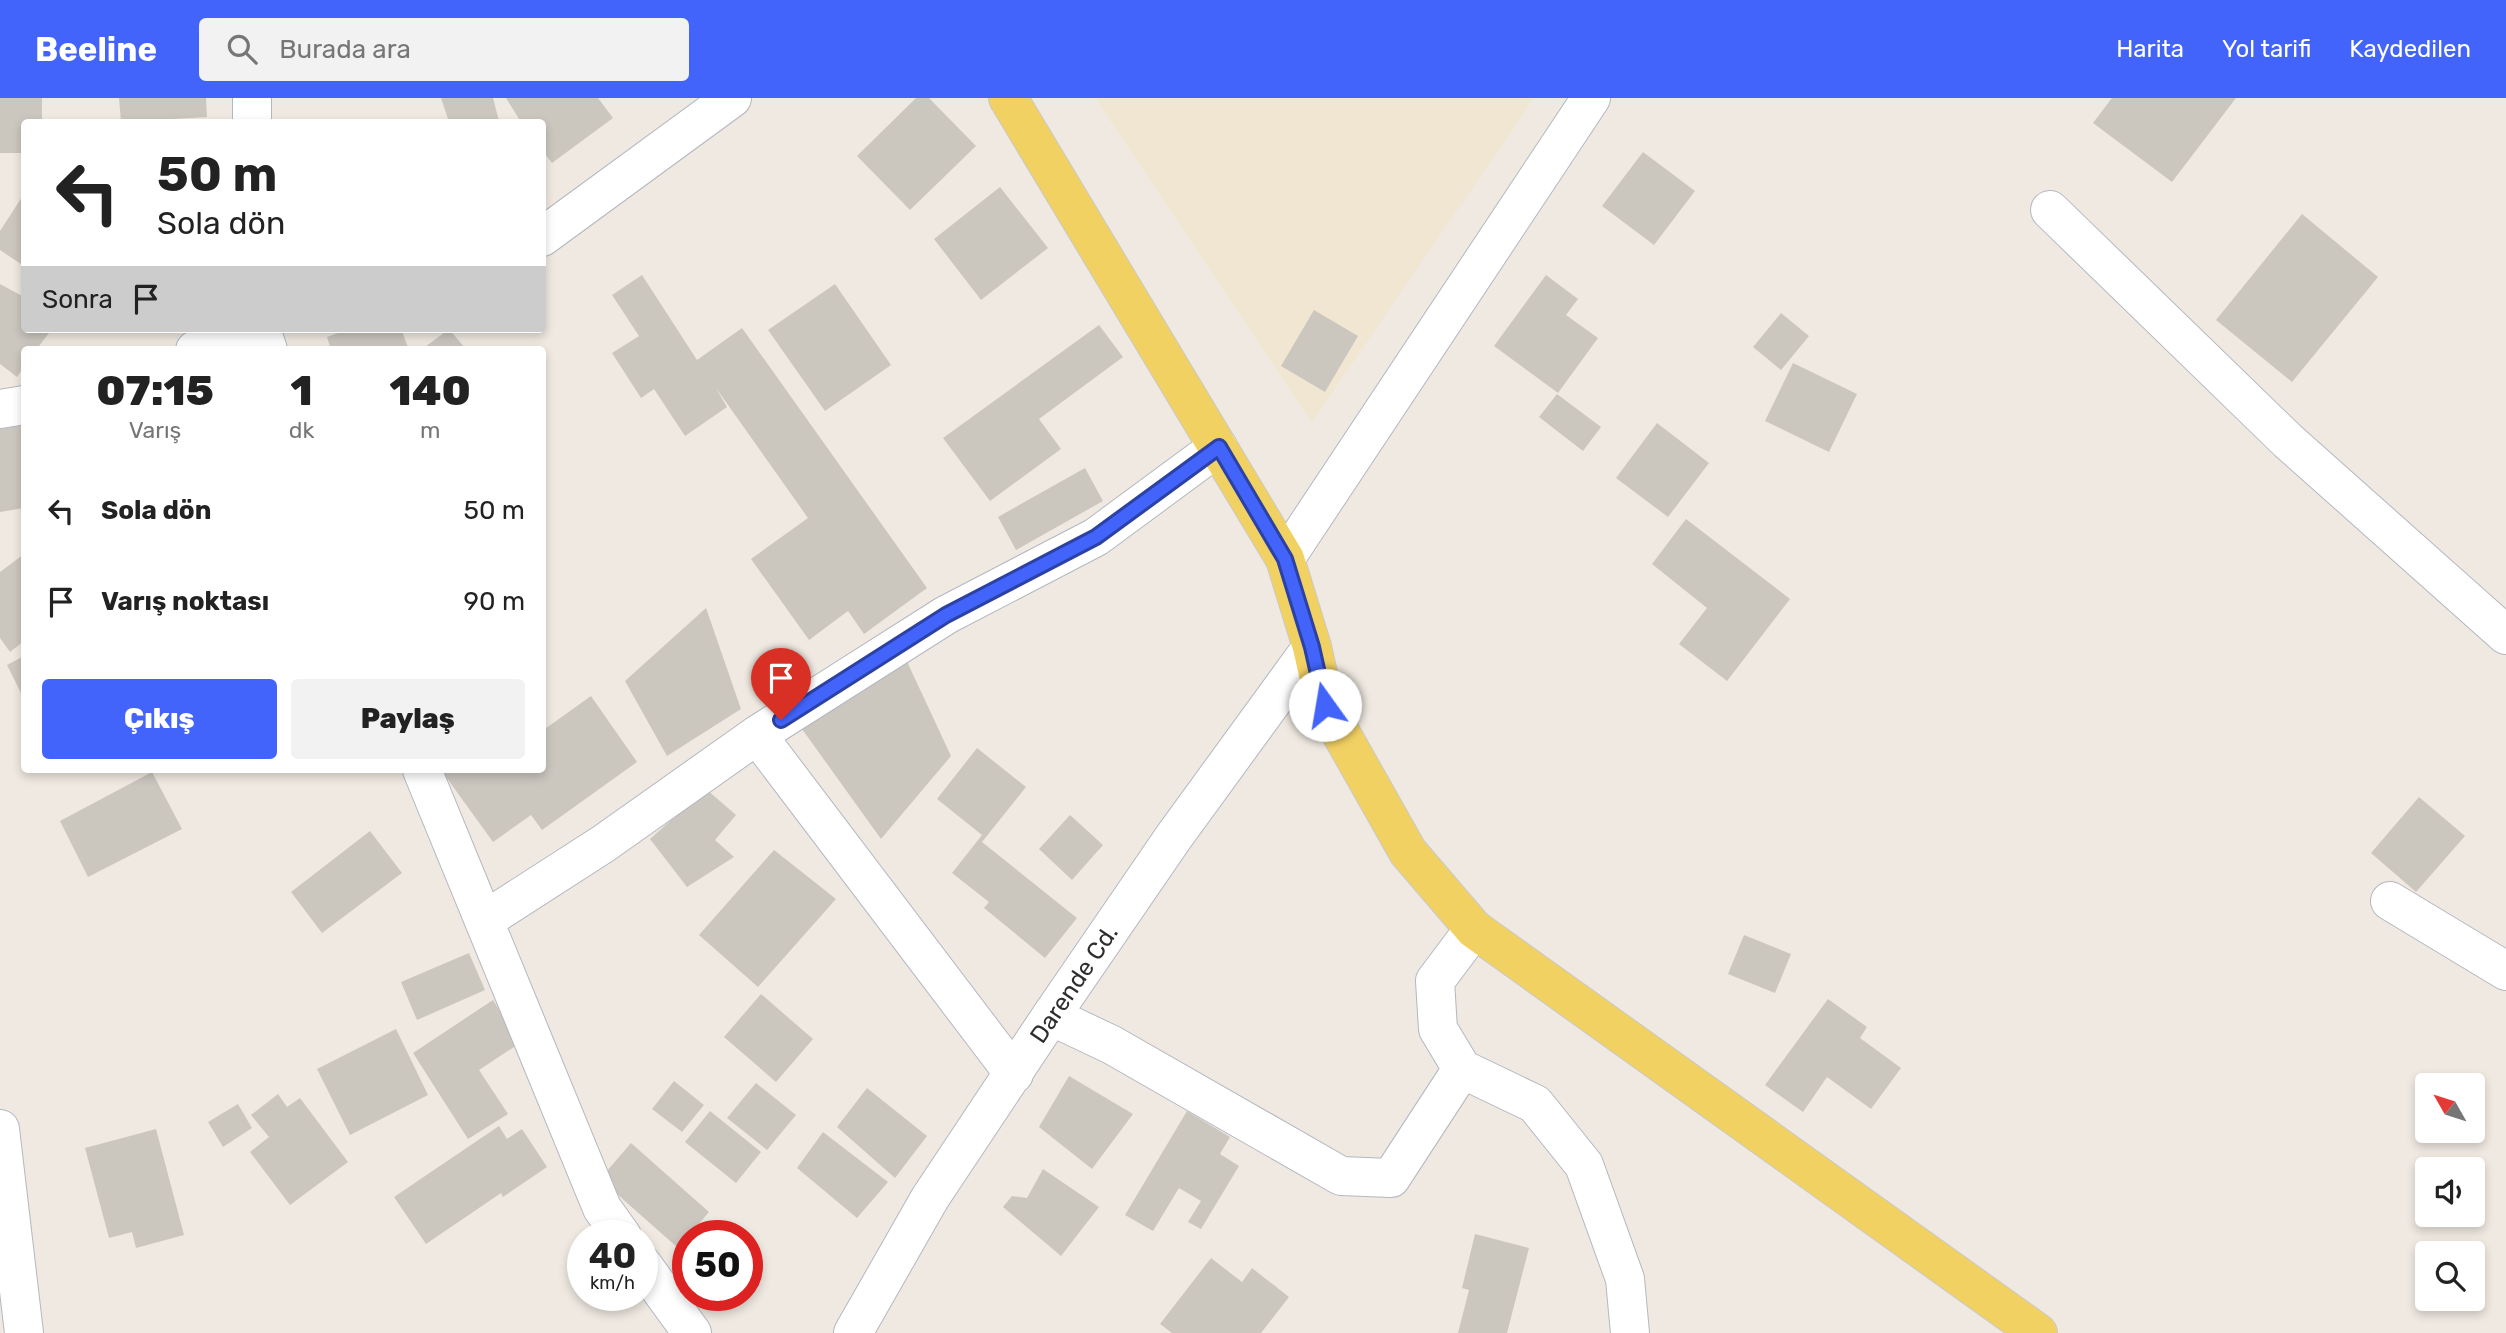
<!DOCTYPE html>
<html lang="tr">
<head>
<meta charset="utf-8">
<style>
  body { margin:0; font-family:Rubik,sans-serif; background:#f2f2f2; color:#222; height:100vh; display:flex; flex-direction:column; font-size:26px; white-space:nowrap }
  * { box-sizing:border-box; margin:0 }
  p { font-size:23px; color:#767676 }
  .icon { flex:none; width:38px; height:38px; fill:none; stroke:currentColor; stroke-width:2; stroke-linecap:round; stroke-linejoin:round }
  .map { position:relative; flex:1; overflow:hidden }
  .sheet { position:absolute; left:21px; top:248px; width:525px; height:427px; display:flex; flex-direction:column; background:#fff; border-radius:7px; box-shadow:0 4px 10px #0003 }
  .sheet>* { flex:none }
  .banner { position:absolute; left:21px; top:21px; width:525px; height:214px; border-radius:7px; box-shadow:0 4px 10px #0003; background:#fff; color:#222; overflow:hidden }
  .needle { width:46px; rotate:309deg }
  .fabs { position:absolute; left:2415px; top:975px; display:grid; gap:14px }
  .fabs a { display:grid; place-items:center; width:70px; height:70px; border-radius:7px; background:#fff; box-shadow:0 4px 10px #0003; font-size:35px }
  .speed { position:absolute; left:567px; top:1122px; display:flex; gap:14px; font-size:35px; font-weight:700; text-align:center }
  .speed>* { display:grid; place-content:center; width:91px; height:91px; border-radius:50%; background:#fff; box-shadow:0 4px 10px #0003; line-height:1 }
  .speed small { font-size:18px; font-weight:400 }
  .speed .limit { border:10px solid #d22; background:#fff; color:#111 }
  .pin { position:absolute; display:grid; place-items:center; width:60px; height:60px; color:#fff; margin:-72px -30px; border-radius:50% 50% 50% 0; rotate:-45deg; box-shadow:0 0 7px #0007 }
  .pin .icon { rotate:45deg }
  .me { position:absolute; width:77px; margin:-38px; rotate:347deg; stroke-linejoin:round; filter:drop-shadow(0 0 5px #0008) }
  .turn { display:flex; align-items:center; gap:24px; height:147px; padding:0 21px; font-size:32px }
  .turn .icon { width:91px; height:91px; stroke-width:2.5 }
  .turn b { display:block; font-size:49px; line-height:60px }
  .then { display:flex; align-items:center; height:66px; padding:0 21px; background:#0003; gap:14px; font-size:26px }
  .eta { display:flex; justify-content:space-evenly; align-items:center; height:119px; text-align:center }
  .eta b { font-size:42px; font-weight:800; line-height:49px }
  .button { display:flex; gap:14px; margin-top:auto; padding:14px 21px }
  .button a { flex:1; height:80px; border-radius:7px; background:#4264fb; color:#fff; font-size:28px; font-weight:800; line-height:80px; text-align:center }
  .button a+a { background:#f2f2f2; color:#222 }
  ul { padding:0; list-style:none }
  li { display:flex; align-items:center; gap:21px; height:91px; padding:0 21px }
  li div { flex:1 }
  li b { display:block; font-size:26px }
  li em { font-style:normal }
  header { display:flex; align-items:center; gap:42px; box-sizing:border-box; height:98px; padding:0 35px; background:#4264fb; color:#fff }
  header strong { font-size:33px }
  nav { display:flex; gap:38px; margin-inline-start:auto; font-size:24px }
  .search { width:490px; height:63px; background:#f2f2f2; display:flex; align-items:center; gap:18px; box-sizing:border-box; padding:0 24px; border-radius:7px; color:#767676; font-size:26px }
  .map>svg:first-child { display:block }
  .education { fill:#f0e6d1 }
  .building { fill:#cbc7bf }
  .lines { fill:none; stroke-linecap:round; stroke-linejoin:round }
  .minor-casing { stroke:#b4b7c1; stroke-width:40 }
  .major-casing { stroke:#c9c9c9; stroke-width:40 }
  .minor { stroke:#fff; stroke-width:38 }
  .major { stroke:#f2d163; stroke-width:38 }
  .route-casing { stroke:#2b41a3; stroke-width:18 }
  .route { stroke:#4264fb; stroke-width:12 }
  .labels { text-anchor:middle; stroke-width:5; stroke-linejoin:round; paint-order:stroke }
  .street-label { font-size:24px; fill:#2e2e2e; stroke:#fff }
</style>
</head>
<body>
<header>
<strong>Beeline</strong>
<div class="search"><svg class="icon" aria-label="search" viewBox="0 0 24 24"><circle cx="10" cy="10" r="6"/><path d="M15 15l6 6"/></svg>Burada ara</div>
<nav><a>Harita</a><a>Yol tarifi</a><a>Kaydedilen</a></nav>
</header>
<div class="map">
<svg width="2506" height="1235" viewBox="0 0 2506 1235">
  <rect width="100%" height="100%" fill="#efe9e1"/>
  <path class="education" d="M1095 0H1534L1312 324Z"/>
  <path class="building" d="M0 0H42V24H24V55H0Z
    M119 0H206L207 19 121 24Z
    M441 0H493L499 23 449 24Z
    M506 0H598L613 20 552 65 542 52V24H521Z
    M916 0H929L976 48 910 112 857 58Z
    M2112 0H2236L2172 84 2093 25Z
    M1643 54 1695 93 1654 147 1602 108Z
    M1000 89 1048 150 981 202 934 141Z
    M24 96V168L0 152V133Z
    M2302 116 2378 179 2292 284 2216 222Z
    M642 177 697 262 742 230 927 490 864 536 848 513 809 542 751 461 808 420 716 290 727 309 685 338 654 291 641 300 612 255 639 238 612 197Z
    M1546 177 1578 201 1566 217 1598 240 1558 295 1494 248Z
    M0 186 24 199V231H52L36 252H24V268L17 279 0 266Z
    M835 186 891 267 825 313 768 232Z
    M1314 212 1358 238 1325 294 1281 268Z
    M1781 215 1809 238 1781 272 1753 249Z
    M1099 227 1123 259 1039 321 1061 351 990 403 943 340Z
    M349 231H401L409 252H331L327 239Z
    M449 231 465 250 428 252 425 249Z
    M1793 265 1857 296 1829 354 1765 323Z
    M1557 296 1601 329 1583 353 1539 319Z
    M1657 325 1709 365 1668 419 1616 380Z
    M24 327V410L0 414V331Z
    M1085 370 1103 403 1016 452 998 419Z
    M1686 421 1790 501 1727 583 1679 546 1707 510 1652 466Z
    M24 456V543L10 554 0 540V474Z
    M706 510 741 611 667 658 625 583Z
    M903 555 951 658 881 741 797 624Z
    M24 558V601L7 567Z
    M591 598 637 664 542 732 531 717 493 744 441 672H542V633Z
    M977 650 1026 689 982 744 1077 820 1045 860 984 810 989 804 952 775 982 737 937 701Z
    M152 674 182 731 88 779 60 723Z
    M706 691 736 717 715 742 734 759 687 789 650 741Z
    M2419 699 2465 738 2416 794 2371 755Z
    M1070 717 1103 747 1072 782 1039 751Z
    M370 733 402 775 322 835 291 794Z
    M774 752 836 801 758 889 699 837Z
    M1744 837 1791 856 1775 895 1728 876Z
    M469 855 485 892 417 922 401 884Z
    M761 896 813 941 776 984 724 939Z
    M1828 901 1867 929 1860 940 1901 970 1871 1011 1827 979 1803 1014 1765 987Z
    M493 902 520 945 479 972 508 1016 468 1041 413 955Z
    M396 931 428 997 350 1037 317 971Z
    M1069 978 1133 1016 1092 1071 1039 1029Z
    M674 983 704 1007 682 1034 652 1011Z
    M756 985 796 1017 767 1052 727 1020Z
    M867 990 927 1038 895 1080 837 1029Z
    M278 996 287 1009 300 1000 348 1064 290 1107 250 1054 269 1039 251 1017Z
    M238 1006 252 1030 223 1049 208 1024Z
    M710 1013 761 1054 736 1085 685 1044Z
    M1187 1013 1230 1039 1220 1056 1239 1068 1201 1131 1188 1124 1201 1103 1179 1090 1153 1133 1125 1117Z
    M499 1028 507 1041 522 1031 547 1069 503 1099 501 1095 426 1146 394 1099Z
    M156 1031 184 1137 136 1150 132 1134 109 1140 85 1050Z
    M823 1034 888 1084 857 1120 797 1070Z
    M631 1045 709 1114 678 1150 600 1081Z
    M1043 1071 1099 1109 1061 1158 1003 1109 1012 1098 1027 1100Z
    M1475 1136 1529 1150 1507 1235H1458L1469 1192 1462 1190Z
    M1211 1160 1242 1184 1252 1170 1289 1199 1261 1235H1172L1160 1226Z"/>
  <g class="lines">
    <defs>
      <path id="minor" d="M252 0V24
        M2050 112 2288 343 2506 537
        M542 139 732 0
        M261 231 268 252
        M195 252 240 231
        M0 311 24 307
        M1285 461 1591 0
        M757 637 1014 976
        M422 672 602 1110 622 1138
        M2390 803 2506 873
        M485 822 603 746 757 637 946 517 1096 439 1218 349
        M1474 831 1435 883 1438 931 1462 971 1535 1006 1584 1067 1625 1181 1630 1235
        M1051 918 1112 947 1341 1078 1391 1080 1462 971
        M0 1031 24 1235
        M642 1166 692 1235
        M853 1235 930 1100 1051 918 1173 740 1312 549"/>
      <path id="major" d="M1008 0 1285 461 1312 549 1325 607 1408 754 1474 831 2038 1235"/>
    </defs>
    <use href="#minor" class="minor-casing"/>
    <use href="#major" class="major-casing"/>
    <use href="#minor" class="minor"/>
    <use href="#major" class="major"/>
  </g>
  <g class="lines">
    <defs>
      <path id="route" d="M781 622 946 517 1096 439 1219 349 1285 461 1312 549 1325 607"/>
    </defs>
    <use href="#route" class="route-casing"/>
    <use href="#route" class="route"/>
  </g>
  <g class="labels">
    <g class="street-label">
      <text transform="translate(1074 886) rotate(-56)" y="8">Darende Cd.</text>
    </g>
  </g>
</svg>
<div class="fabs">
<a><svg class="needle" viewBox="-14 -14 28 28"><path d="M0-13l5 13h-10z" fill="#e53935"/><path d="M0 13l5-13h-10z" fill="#767676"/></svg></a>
<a><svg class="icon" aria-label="sound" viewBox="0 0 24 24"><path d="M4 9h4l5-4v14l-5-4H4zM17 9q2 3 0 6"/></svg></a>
<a><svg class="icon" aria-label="search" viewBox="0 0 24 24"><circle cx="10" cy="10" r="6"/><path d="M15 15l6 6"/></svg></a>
</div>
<div class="speed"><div>40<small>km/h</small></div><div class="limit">50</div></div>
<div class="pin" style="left:781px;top:622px;background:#d93025"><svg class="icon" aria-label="arrive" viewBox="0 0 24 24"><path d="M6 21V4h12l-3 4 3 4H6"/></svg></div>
<svg class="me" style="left:1325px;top:607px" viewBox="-20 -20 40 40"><circle r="19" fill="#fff"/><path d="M0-13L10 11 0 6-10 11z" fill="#4264fb"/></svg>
<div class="banner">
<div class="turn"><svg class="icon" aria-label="left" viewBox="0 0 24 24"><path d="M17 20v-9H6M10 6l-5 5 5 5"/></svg><div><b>50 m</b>Sola dön</div></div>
<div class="then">Sonra<svg class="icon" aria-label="arrive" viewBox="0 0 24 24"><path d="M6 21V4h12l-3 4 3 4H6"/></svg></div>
</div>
<section class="sheet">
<div class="eta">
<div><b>07:15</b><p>Varış</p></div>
<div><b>1</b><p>dk</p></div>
<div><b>140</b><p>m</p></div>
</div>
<ul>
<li><svg class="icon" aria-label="left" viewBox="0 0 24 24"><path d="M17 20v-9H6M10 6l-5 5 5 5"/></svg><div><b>Sola dön</b></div><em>50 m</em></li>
<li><svg class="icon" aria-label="arrive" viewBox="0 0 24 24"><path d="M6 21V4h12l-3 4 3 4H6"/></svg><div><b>Varış noktası</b></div><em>90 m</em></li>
</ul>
<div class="button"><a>Çıkış</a><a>Paylaş</a></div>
</section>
</div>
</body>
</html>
